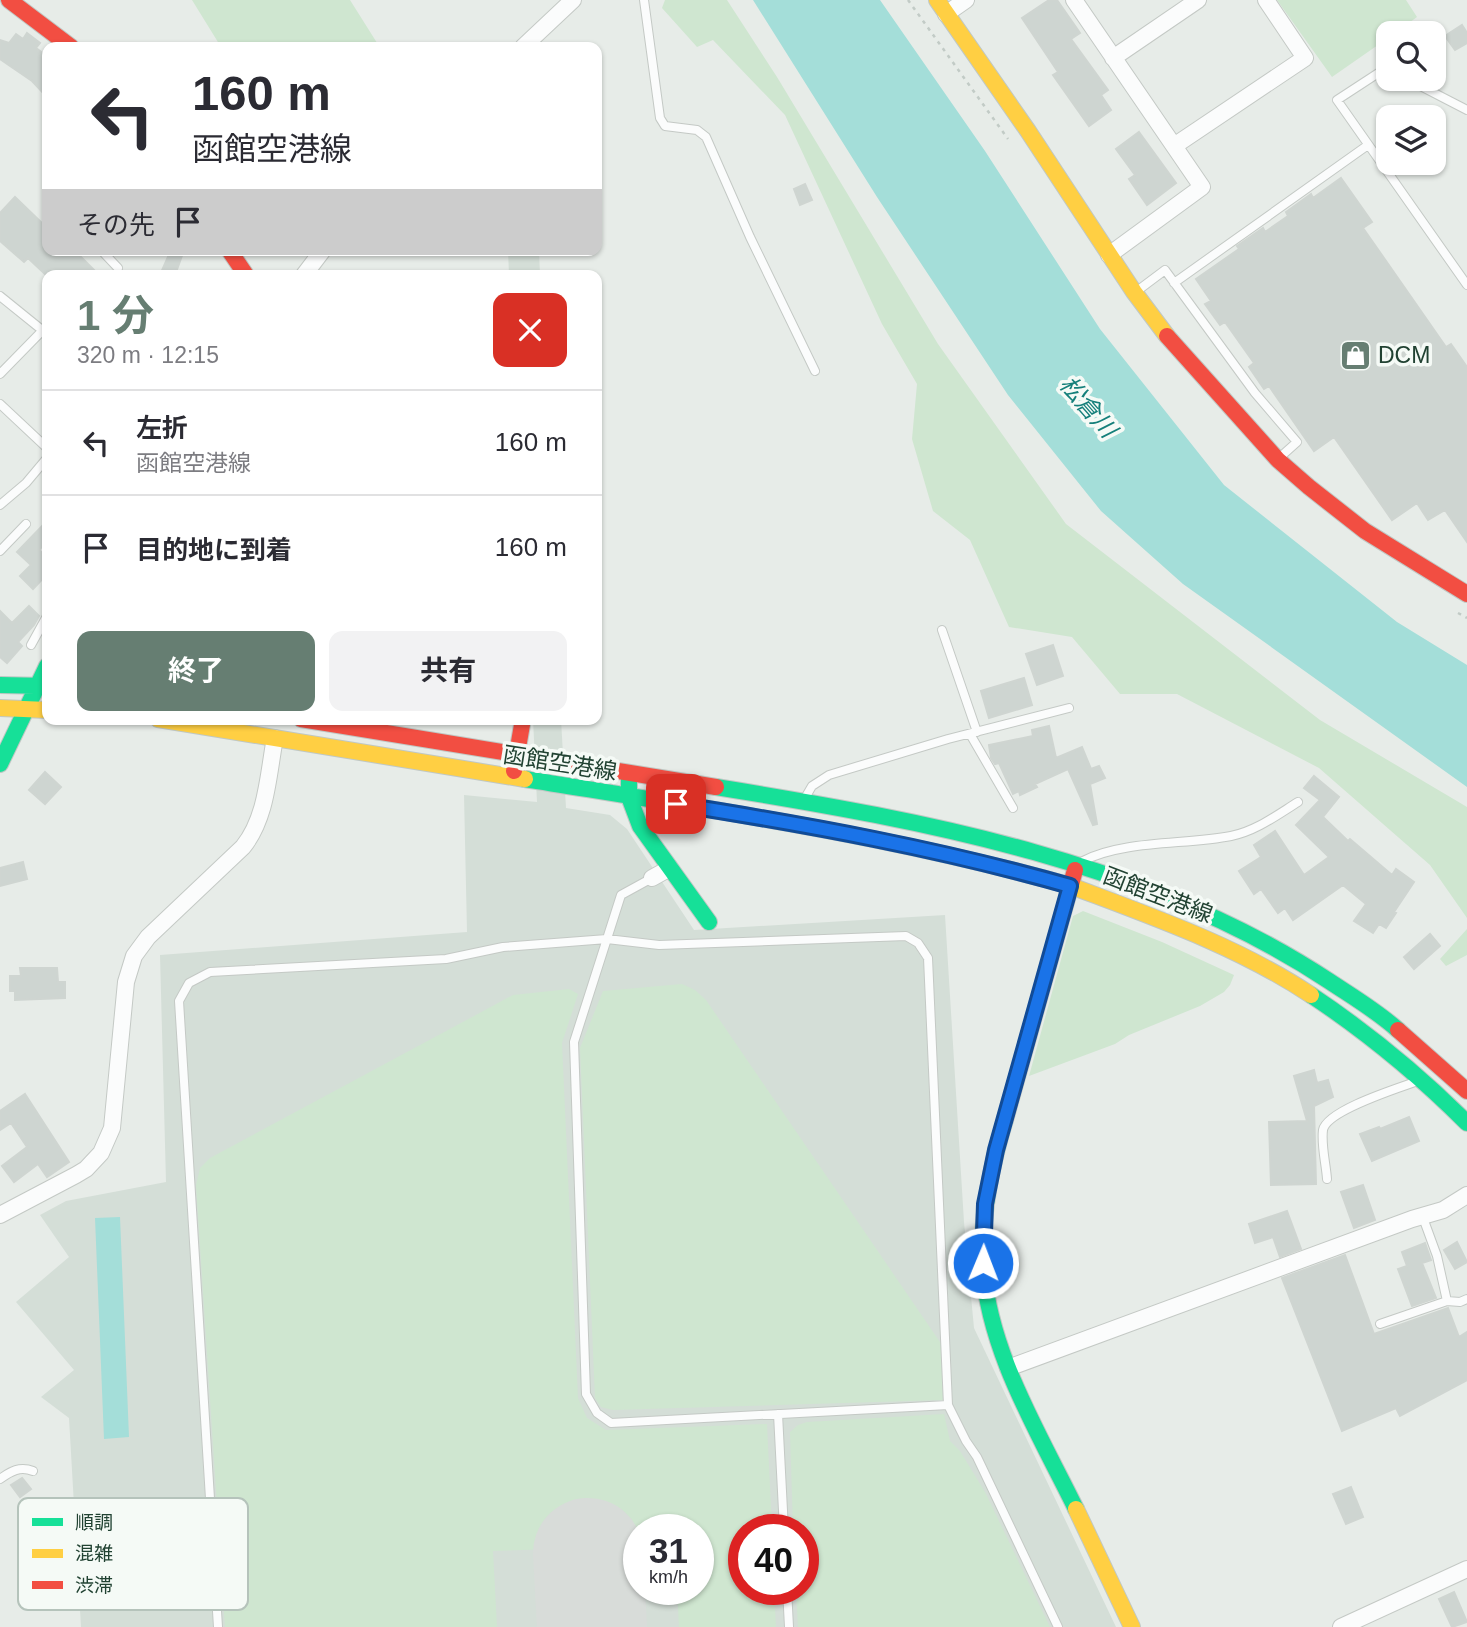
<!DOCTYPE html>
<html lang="ja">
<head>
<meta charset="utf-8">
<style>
  body { margin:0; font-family:Arial,"Noto Sans JP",sans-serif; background:#f2f2f3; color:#2b2b33; height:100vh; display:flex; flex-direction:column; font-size:26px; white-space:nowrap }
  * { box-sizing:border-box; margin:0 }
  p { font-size:23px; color:#7c7c81 }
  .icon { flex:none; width:38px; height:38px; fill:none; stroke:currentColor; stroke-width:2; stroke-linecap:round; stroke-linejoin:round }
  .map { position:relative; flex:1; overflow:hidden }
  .drawer { position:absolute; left:42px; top:270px; width:560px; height:455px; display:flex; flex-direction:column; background:#fff; border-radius:14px; box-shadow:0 2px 5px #0004 }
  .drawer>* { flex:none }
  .banner { position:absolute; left:42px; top:42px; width:560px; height:214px; border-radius:14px; box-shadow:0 2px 5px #0004; background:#fff; color:#2b2b33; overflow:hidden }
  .tools { position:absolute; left:1376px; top:21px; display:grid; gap:14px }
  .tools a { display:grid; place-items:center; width:70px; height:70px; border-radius:14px; background:#fff; box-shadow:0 2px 5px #0004; font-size:35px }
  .speed { position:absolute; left:623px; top:1514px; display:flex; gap:14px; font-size:35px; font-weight:700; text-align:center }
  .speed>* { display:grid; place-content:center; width:91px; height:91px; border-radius:50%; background:#fff; box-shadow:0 2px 5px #0004; line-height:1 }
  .speed small { font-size:18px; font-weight:400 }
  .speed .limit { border:10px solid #d22; background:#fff; color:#111 }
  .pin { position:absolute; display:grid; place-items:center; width:60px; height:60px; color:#fff; margin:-30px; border-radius:14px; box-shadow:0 4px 10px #0006 }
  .me { position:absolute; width:77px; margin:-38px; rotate:1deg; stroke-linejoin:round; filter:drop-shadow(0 0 5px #0008) }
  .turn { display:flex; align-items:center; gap:24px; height:147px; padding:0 35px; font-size:32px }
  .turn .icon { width:91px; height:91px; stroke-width:2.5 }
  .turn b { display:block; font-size:49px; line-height:60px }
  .then { display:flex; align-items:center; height:66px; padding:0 35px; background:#0003; gap:14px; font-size:26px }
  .round { display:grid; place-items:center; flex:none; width:74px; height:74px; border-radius:14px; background:#f2f2f3 }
  .head { display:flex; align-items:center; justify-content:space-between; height:119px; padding:0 35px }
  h1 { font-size:42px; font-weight:700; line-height:52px; color:#667e72 }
  .button { display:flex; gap:14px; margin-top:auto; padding:14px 35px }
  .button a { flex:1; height:80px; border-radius:14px; background:#667e72; color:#fff; font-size:28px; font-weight:700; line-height:80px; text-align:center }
  .button a+a { background:#f2f2f3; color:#2b2b33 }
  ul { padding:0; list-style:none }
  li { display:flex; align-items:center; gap:21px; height:105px; padding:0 35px; border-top:2px solid #e1e1e2 }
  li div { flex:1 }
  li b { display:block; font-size:26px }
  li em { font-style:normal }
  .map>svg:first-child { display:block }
  .built { fill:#d4ded7; fill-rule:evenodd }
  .green { fill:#cfe6d0 }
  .water { fill:#a4ded9 }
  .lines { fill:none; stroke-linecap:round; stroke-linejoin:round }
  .runway { stroke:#d8dcd9; stroke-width:110 }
  .building { fill:#ced5d1; stroke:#cfd5d1; stroke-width:2 }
  .lane-casing { stroke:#c4c9c5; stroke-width:10 }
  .street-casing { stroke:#c4c9c5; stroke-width:18 }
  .fast-casing { stroke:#c0c8c4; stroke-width:18 }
  .slow-casing { stroke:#c0c8c4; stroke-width:18 }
  .jam-casing { stroke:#c0c8c4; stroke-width:18 }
  .path { stroke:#c2cbc6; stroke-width:2.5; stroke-dasharray:3.5 5; stroke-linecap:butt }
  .lane { stroke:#fbfcfc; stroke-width:8 }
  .street { stroke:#fbfcfc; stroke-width:16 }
  .fast { stroke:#16e098; stroke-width:16 }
  .slow { stroke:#ffcf43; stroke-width:16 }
  .jam { stroke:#f24e42; stroke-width:16 }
  .route-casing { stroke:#114b97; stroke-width:18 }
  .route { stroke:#1a73e8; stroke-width:12 }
  .labels { text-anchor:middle; stroke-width:7; stroke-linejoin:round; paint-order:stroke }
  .poi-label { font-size:23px; fill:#214232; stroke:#f5faf6; text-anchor:start }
  .street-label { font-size:23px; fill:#214232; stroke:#f5faf6 }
  .water-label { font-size:24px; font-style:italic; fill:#147f7a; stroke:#f5faf6 }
  .key { fill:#f5faf6; stroke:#b5c3bb; stroke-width:2 }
  .key-label { font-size:19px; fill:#214232 }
</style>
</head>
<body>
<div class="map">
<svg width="1467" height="1627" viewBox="0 0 1467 1627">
  <rect width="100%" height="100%" fill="#e7ece8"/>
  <path class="built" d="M508 250H539L540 275H509Z
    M533 719H561L566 808 610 815 627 829 694 930 945 915 964 1222 974 1328 1116 1627H81L69 1418 41 1397 74 1370 16 1302 69 1257 40 1215 66 1201 166 1182 160 955 467 932 464 795 537 802ZM639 1530H698V1589H639ZM744 1530H803V1589H744Z"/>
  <path class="green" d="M192 0H350L379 46 221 47Z
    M665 0H727L777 77 938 344 1066 524 1320 720 1467 807V918L1430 865 1319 768 1177 694H1120L1072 637 1009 627 970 540 933 511 912 439 917 384 882 324 785 115 713 40 697 47 662 8Z
    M1277 0H1406L1417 17 1395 33H1388V38L1332 77Z
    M1083 911 1162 942 1234 975 1230 985 1224 992 1200 1006 1129 1035 1115 1044 1029 1076 1073 916Z
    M1467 929V955L1446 966 1440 959Z
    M682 984 695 990 706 1000 942 1345 943 1400 613 1410 601 1407 595 1398 580 1048 603 991Z
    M569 989 578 994 562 1043 578 1398 587 1418 606 1430 767 1424 772 1529 744 1530V1589H774L776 1627H679L677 1589H698V1530H639V1546L493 1551 497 1627H225L196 1185 200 1168 210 1158 513 995Z
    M944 1414 950 1441 960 1451 985 1492 1050 1627H798L796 1589H803V1530L793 1529 790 1432 798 1425 807 1422Z"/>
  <path class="water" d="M753 0H880L985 151 1100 329 1224 485 1397 622 1467 665V787L1183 584 1101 511 1008 395 877 197Z
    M120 1217 129 1437 104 1439 95 1218Z"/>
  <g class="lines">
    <path class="runway" d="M588 1553 592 1627"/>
  </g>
  <path class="building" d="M1049 0H1057L1080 33 1071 39 1108 90 1101 95 1111 110 1089 126 1053 75 1058 72 1022 18Z
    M1462 25 1467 33V43L1455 50 1445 36Z
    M27 33 40 43 36 48 47 56 42 66 47 72V97L32 81 0 59V40L9 43 16 34 23 39Z
    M1139 132 1176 183 1147 205 1129 179 1135 175 1116 149Z
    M1341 178 1372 222 1363 228 1446 347 1451 344 1467 367V542L1445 510 1428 520 1417 503 1392 520 1334 437 1314 451 1269 386 1264 389 1249 367 1254 363 1225 322 1220 325 1205 304 1211 301 1196 279 1239 249 1237 246 1263 228 1265 232 1288 216 1286 212 1311 194 1313 198Z
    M805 184 812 200 800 205 794 189Z
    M15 197 47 228V250H74L99 275H46L28 258 24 262 0 241V213Z
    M171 250H184L175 275H160Z
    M47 521V541L39 550 47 557V574L33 589 20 576 31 565 17 552Z
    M29 606 39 616 34 625 18 642 22 646 7 663 0 657V611L12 623Z
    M1053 645 1063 676 1037 685 1026 654Z
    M1024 678 1032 705 989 718 981 691Z
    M1049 726 1056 758 1082 747 1091 769 1099 766 1105 778 1090 784 1097 824 1093 825 1068 769 1035 784 1037 787 1020 795 1019 791 1013 794 999 763 995 764 991 758 989 745 1033 736 1032 730Z
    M45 772 61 787 45 804 29 790Z
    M1314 776 1339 797 1323 817 1348 841 1350 839 1392 875 1396 869 1414 882 1394 912 1396 913 1386 928 1379 924 1373 933 1354 921 1366 904 1343 885 1293 920 1285 908 1278 913 1261 889 1254 894 1239 871 1261 857 1254 845 1275 831 1304 875 1329 857 1296 825 1320 800 1304 788Z
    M23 862 27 879 0 886V868Z
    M1430 934 1440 946 1414 969 1404 957Z
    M20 968H57L58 982H65V998L15 1000V991H10V976H21Z
    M1314 1070 1317 1083 1328 1080 1333 1097 1314 1106 1316 1184 1271 1185 1269 1122 1307 1121 1294 1076Z
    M25 1094 69 1162 47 1177 38 1164 14 1182 2 1166 27 1147 11 1123 0 1130V1111Z
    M1409 1117 1419 1141 1372 1161 1360 1134 1379 1127 1380 1129Z
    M1363 1185 1375 1220 1354 1228 1341 1192Z
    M1287 1211 1301 1249 1280 1257 1273 1237 1255 1243 1249 1224Z
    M1457 1242 1467 1262 1455 1269 1444 1250Z
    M1425 1243 1431 1260 1422 1263 1436 1298 1412 1306 1398 1269 1407 1266 1402 1252Z
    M1345 1255 1374 1334 1448 1308 1459 1337 1467 1332V1380L1400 1416 1396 1408 1342 1431 1282 1278Z
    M22 1478 31 1489 20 1497 11 1485Z
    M1351 1487 1363 1517 1346 1524 1333 1494Z
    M1454 1592 1467 1622 1452 1627 1439 1599Z"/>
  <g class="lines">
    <defs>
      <path id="lane" d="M644 0 660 118 665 126 697 130 706 137 750 237 815 371
        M1388 69 1386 68 1337 100 1467 285
        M1407 79 1467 110
        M101 250 118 268
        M1174 283 1368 145
        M1137 291 1165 270 1255 393 1297 442 1278 459
        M0 296 47 334
        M0 374 43 330
        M0 404 47 448
        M0 505 26 483 47 458
        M0 551 26 524
        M942 630 977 732
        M31 645 47 616
        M970 734 1013 808
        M805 798 812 786 829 775 948 739 1069 708
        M1083 861C1123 840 1186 845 1231 836 1256 831 1277 815 1298 802
        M652 878 621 895 574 1042 586 1394 597 1413 611 1423 948 1405 966 1441 977 1457 1058 1627
        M1327 1179C1326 1164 1321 1145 1323 1130 1327 1110 1399 1088 1418 1081
        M1447 1301 1460 1302 1467 1299
        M1380 1324 1447 1301 1437 1256 1422 1215
        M778 1414 784 1530
        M0 1479C11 1471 20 1466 33 1471
        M787 1589 789 1627
        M218 1627 179 1001 189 983 210 972 446 959 503 947 607 939 659 945 906 936 918 943 928 958 948 1405"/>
      <path id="street" d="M1074 0 1202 187 1109 255
        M946 14 966 0
        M523 47 573 0
        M1113 58 1198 0
        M1174 146 1305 58 1266 0
        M304 275 323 250
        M652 878 670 868
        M0 1215 76 1175 86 1169 101 1153 112 1128 126 982 134 956 148 937 243 847C267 817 268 775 275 738
        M1008 1368 1412 1219 1443 1210 1467 1195
        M1341 1627 1467 1569"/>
      <path id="fast" d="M0 685 47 686
        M0 764 47 666
        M525 779C708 809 892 836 1071 886
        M629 779V797L640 826 709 922
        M716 787C927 821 1149 862 1329 981 1353 997 1377 1011 1398 1030
        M1311 995C1368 1033 1418 1074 1467 1123
        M1005 1120C991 1166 981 1213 983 1261 986 1348 1039 1433 1076 1509"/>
      <path id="slow" d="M937 0 1028 131 1134 292 1167 336
        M0 708 47 710
        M158 719 525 779
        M1071 886C1153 917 1237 946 1311 995
        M1076 1509 1132 1627"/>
      <path id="jam" d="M9 0 71 47
        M229 250 246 275
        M1167 336 1278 460 1309 487 1365 531 1467 594
        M301 719 716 787
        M514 771 523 719
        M1398 1030 1467 1091
        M1005 1120 1075 870"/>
    </defs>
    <use href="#lane" class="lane-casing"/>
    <use href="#street" class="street-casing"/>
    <use href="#fast" class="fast-casing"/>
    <use href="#slow" class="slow-casing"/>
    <use href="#jam" class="jam-casing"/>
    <path class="path" d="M908 0 1008 139
      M1458 613 1467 618"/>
    <use href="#lane" class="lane"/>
    <use href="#street" class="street"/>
    <use href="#fast" class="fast"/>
    <use href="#slow" class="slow"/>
    <use href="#jam" class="jam"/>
  </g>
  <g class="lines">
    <defs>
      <path id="route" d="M676 804C809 825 940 849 1070 886L996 1150 985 1204 983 1263"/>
    </defs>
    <use href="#route" class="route-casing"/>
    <use href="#route" class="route"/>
  </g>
  <defs>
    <symbol id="shop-square" viewBox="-11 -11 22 22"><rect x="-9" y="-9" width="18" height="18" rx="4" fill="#667e72" stroke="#f5faf6"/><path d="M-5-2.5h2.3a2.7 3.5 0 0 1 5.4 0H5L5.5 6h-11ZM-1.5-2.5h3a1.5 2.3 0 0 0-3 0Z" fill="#fff"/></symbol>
  </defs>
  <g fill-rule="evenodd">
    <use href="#shop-square" x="1338" y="338" width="35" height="35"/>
  </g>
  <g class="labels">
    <g class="poi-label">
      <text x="1378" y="363">DCM</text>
    </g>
    <g class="street-label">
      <text transform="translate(560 763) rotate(9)" y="8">函館空港線</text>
      <text transform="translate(1158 895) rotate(21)" y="8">函館空港線</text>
    </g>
    <g class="water-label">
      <text transform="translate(1088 407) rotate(49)" y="8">松倉川</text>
    </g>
  </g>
  <rect x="18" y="1498" width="230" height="112" rx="10" class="key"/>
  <rect x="32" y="1518" width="31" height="8" fill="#16e098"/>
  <rect x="32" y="1549" width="31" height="9" fill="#ffcf43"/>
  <rect x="32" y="1581" width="31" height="8" fill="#f24e42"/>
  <g class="key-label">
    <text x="75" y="1529">順調</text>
    <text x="75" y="1560">混雑</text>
    <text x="75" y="1592">渋滞</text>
  </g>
</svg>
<div class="tools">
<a><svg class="icon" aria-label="search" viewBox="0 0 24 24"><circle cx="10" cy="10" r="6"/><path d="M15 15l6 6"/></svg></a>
<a><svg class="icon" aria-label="layers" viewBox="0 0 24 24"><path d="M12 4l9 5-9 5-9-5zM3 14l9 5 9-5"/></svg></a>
</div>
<div class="speed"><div>31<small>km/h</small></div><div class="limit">40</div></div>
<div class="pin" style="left:676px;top:804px;background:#d93025"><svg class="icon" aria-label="arrive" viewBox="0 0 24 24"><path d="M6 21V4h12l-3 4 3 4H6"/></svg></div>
<svg class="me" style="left:983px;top:1263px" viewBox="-20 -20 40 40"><circle r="17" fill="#1a73e8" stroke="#fff" stroke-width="3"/><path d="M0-11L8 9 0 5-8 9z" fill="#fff"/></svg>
<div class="banner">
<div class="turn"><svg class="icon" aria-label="left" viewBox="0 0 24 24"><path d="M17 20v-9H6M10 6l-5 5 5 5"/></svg><div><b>160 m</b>函館空港線</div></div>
<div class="then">その先<svg class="icon" aria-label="arrive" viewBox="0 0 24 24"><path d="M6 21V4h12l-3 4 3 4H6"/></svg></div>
</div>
<section class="drawer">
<div class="head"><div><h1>1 分</h1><p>320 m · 12:15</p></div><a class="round" style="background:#d93025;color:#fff"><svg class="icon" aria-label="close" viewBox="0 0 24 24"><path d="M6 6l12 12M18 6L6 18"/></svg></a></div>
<ul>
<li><svg class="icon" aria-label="left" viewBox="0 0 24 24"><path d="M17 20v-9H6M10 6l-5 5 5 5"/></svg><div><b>左折</b><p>函館空港線</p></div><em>160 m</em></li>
<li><svg class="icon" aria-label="arrive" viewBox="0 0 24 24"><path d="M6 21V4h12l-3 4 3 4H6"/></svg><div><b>目的地に到着</b></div><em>160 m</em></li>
</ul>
<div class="button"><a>終了</a><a>共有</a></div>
</section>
</div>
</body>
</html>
